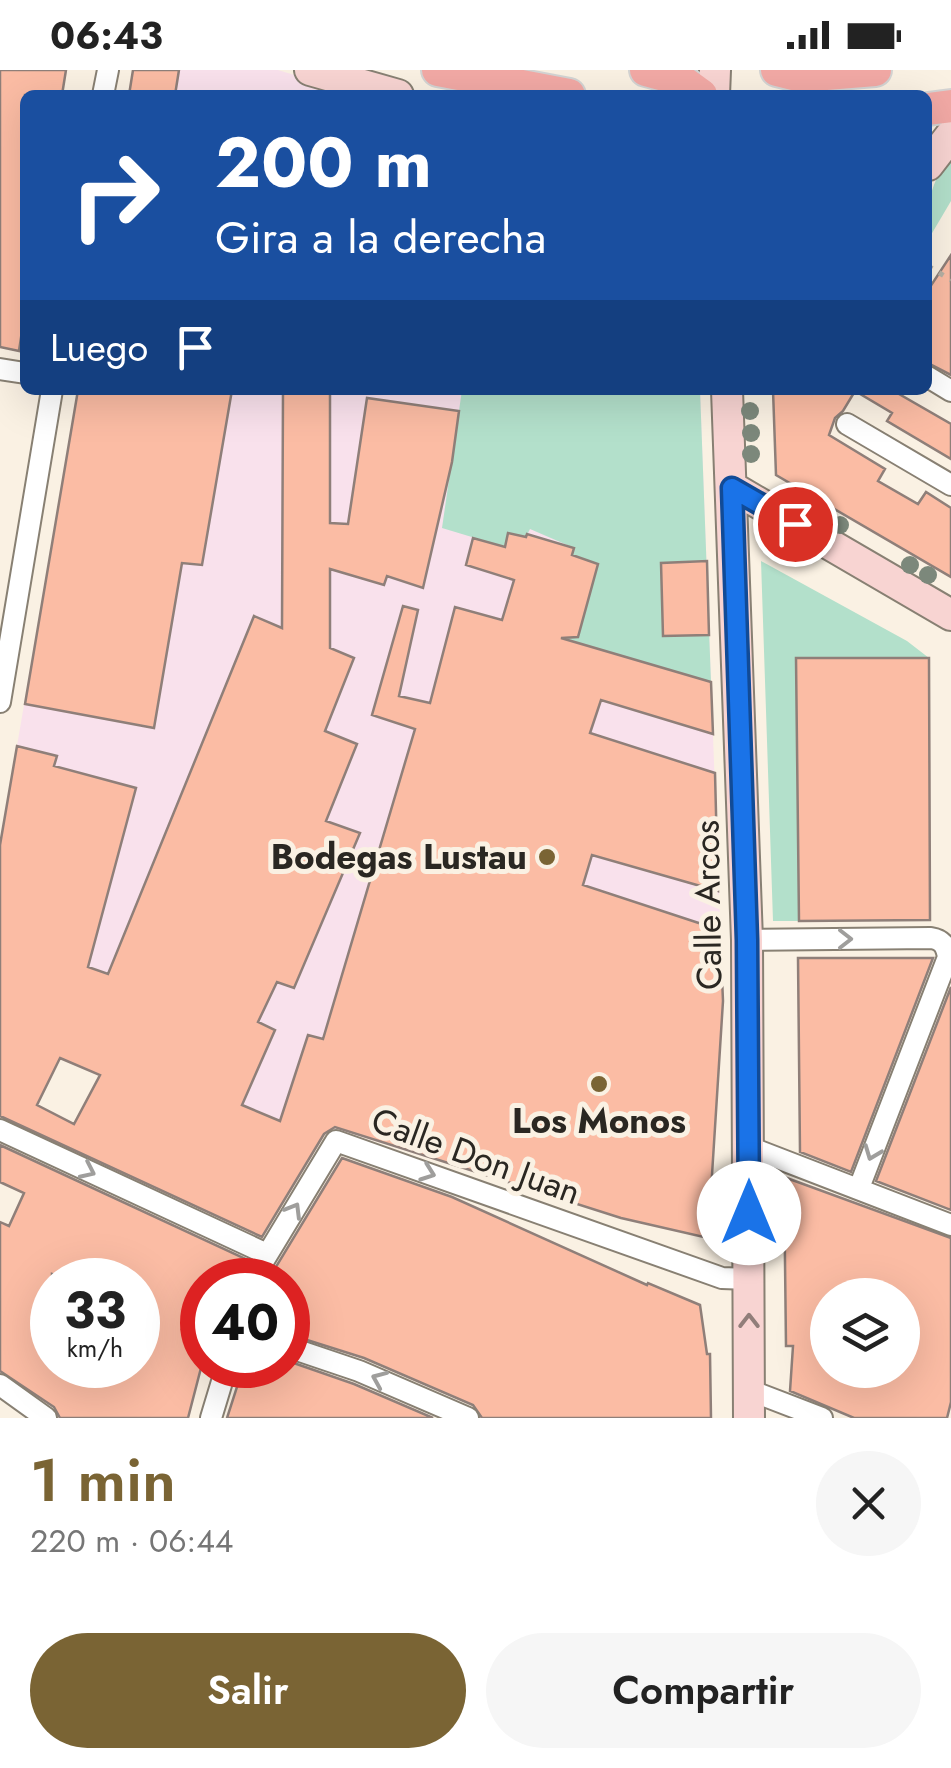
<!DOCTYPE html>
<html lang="es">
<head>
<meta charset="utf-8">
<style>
  body { margin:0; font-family:Jost,sans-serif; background:#f6f6f6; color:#222; height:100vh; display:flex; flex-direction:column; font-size:38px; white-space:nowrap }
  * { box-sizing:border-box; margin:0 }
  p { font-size:32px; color:#767676 }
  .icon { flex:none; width:55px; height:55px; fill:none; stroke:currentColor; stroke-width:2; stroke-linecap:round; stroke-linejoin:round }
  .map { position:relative; height:1348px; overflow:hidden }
  .side { display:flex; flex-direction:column; background:#fff; flex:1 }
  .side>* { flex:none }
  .top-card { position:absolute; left:20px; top:20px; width:912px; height:305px; border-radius:15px; box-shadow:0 10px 40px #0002; background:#1a4fa0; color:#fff; overflow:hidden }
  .tools { position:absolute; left:810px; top:1208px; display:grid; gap:20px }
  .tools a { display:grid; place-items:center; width:110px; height:110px; border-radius:50%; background:#fff; box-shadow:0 10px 40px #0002; font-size:50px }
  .speed { position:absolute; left:30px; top:1188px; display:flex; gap:20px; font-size:50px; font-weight:700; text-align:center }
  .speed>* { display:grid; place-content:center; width:130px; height:130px; border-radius:50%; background:#fff; box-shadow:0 10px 40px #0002; line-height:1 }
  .speed small { font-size:25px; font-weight:400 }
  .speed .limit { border:15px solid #d22; background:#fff; color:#111 }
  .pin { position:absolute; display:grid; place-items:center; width:85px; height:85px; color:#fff; margin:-42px; border:5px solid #fff; border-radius:50%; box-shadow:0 2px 10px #0007 }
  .me { position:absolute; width:110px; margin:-55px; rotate:0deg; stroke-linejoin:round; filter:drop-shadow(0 0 8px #0008) }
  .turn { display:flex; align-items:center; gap:35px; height:210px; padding:0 30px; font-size:45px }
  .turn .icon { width:130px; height:130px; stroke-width:2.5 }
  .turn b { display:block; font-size:70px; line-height:85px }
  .then { display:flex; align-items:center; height:95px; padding:0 30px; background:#0003; gap:20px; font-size:38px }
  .round { display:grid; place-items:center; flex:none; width:105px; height:105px; border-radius:52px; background:#f6f6f6 }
  .headline { display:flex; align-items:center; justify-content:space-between; height:170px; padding:0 30px }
  h1 { font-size:60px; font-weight:600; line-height:75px; color:#7a6434 }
  .button { display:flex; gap:20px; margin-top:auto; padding:20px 30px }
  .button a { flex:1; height:115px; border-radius:60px; background:#7a6434; color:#fff; font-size:40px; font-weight:600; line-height:115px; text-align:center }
  .button a+a { background:#f6f6f6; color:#222 }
  .status { display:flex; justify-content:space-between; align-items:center; height:70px; padding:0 50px; background:#fff; direction:ltr }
  .status svg { height:28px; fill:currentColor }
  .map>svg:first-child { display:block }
  .industrial { fill:#f9e1ec }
  .green { fill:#b3e0cb }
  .building { fill:#fbbca4; stroke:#8f7f79; stroke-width:2.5; fill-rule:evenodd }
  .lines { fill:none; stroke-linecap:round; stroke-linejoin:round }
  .street-casing { stroke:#888073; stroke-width:24 }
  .secondary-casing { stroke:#888073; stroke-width:34 }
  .primary-casing { stroke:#d4d4d3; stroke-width:36 }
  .path { stroke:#b7b0a4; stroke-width:5; stroke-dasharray:5 8; stroke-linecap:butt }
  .street { stroke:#fff; stroke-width:20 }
  .secondary { stroke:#f8d4d2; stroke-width:30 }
  .primary { stroke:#f2a9a5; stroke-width:32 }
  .tree { fill:#7c887b }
  .oneway { stroke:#9f9e9c }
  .oneway2 { stroke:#917e7a }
  .route-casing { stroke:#114b97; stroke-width:25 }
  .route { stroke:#1a73e8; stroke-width:18 }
  .poi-dot { fill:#7a6434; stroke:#faf1e3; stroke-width:4 }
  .labels { text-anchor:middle; stroke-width:10; stroke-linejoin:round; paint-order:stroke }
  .poi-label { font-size:35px; font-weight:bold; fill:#2a2722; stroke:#faf1e3; text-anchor:end }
  .street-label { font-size:35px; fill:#2a2722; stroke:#faf1e3 }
</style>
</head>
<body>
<div class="status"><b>06:43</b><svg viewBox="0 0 49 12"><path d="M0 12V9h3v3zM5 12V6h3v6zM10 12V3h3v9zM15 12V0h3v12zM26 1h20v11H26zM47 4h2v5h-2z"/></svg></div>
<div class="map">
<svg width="951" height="1348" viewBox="0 0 951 1348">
  <rect width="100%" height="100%" fill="#faf1e3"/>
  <path class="industrial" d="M133 0H278L359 25H129Z
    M78 320H700L723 932 645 1086 630 1150 327 1056 322 1067 312 1064 127 991 0 775Z"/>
  <path class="green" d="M951 85V131L928 170C928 132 928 117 951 85Z
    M462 320H700L711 612 563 568 564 538 597 494 572 485 574 478 530 459 526 467 508 463 505 477 442 458Z
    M761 491 907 571 929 588 796 589 799 851H773Z"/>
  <path class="building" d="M0 0H66L62 25H25V241L19 281 0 277Z
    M133 0H179L175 25H129Z
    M951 185V305L928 293V220Z
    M78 320H232L202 495 182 493 154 658 25 634Z
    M283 320H330V453L348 454 367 328 459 341 452 392 423 518 387 506 384 515 330 499V578L354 588 325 661 357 674 326 751 360 763 294 918 277 912 258 952 275 960 242 1035 280 1051 308 965 323 969 415 659 372 645 403 536 418 540 399 626 430 633 455 537 502 550 514 510 466 495 473 468 505 477 508 463 526 467 527 464 574 478 572 485 598 494 578 567 561 568 711 612 713 664 601 630 590 663 715 703 718 821 592 785 583 815 720 860 723 931 708 1168 621 1148 335 1057 324 1064 262 1167 0 1046V775L17 676 57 686 54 696 136 718 88 897 108 904 254 546 282 558ZM60 988 100 1005 74 1054 37 1035Z
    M773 320H892L951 354V389L887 351 892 343 855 321 843 341 835 348 829 365 885 399 878 411 918 434 926 422 951 438V507L776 405Z
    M707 491 709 565 663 566 661 493Z
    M796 588H929L930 850 799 851Z
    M798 888H933L851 1102 800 1082Z
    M951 917V1140L876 1111Z
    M0 1075 248 1190 238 1210H202V1217L182 1259 202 1267V1294L188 1348H60L54 1337 0 1301V1152L9 1156 24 1123 0 1112ZM52 1204 72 1210H138V1295H52Z
    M342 1088 452 1127 647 1215 648 1213 700 1235 707 1284H710L711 1348H482L473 1335 364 1288 288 1264V1210H268Z
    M784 1107 951 1168V1332L947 1348H854L790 1321 793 1276H786ZM828 1225H902V1300H828Z
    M288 1291 354 1314 433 1348H227L244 1295H288Z"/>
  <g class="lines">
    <defs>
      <path id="street" d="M103 25 108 0
        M0 299 25 303
        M928 307 951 321
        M847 354 951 415
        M0 632 52 320
        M747 870 931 868C943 870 946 876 948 887L859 1118
        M0 1060 267 1184
        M749 1077 951 1155
        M252 1210 336 1071 722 1208 749 1209
        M288 1277 359 1301 468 1348
        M0 1315 46 1348
        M749 1320 822 1348
        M211 1348 227 1295"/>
      <path id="secondary" d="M310 0 398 25
        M714 25 715 0
        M928 95 951 65
        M727 320 747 870 749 1348
        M733 418 951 545"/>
      <path id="primary" d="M438 0 569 25
        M646 0 679 9 701 25
        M777 0 801 6 875 0
        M928 39 951 36"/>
    </defs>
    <use href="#street" class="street-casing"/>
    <use href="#secondary" class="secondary-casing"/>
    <use href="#primary" class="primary-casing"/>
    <path class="path" d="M928 196 951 210"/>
    <use href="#street" class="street"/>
    <use href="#secondary" class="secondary"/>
    <use href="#primary" class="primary"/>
  </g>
  <g class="tree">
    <circle cx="750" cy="341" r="9"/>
    <circle cx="751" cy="363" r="9"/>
    <circle cx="751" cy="384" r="9"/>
    <circle cx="818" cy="443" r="9"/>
    <circle cx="840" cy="455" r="9"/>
    <circle cx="910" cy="495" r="9"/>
    <circle cx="928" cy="505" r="9"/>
  </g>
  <defs><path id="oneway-chevron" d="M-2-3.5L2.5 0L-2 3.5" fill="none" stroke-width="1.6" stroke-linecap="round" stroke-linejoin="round" transform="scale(2.5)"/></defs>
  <g class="oneway">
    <use href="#oneway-chevron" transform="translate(845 869)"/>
    <use href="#oneway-chevron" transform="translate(872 1083) rotate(111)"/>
    <use href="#oneway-chevron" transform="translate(88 1101) rotate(25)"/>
    <use href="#oneway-chevron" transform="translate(428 1103) rotate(20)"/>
    <use href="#oneway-chevron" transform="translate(294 1140) rotate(-59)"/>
    <use href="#oneway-chevron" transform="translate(379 1309) rotate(-157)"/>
  </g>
  <use class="oneway2" href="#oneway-chevron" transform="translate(749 1251) rotate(-90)"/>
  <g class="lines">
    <defs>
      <path id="route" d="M749 1143 747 870 732 418 795 454"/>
    </defs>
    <use href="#route" class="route-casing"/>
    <use href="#route" class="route"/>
  </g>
  <g class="poi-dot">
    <circle cx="547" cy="787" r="10"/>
    <circle cx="599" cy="1014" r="10"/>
  </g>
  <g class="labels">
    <g class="poi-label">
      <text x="527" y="799">Bodegas Lustau</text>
      <text x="599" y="1063" text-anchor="middle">Los Monos</text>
    </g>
    <g class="street-label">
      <text transform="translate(708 835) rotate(-91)" y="12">Calle Arcos</text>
      <text transform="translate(476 1086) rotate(20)" y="12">Calle Don Juan</text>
    </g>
  </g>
</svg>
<div class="tools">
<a><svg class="icon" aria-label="layers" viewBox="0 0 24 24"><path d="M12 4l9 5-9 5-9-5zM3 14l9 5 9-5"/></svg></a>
</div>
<div class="speed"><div>33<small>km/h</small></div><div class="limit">40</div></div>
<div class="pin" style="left:795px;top:454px;background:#d93025"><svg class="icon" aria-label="arrive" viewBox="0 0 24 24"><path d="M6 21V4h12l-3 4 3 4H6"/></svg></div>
<svg class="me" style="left:749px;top:1143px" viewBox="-20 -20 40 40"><circle r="19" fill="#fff"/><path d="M0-13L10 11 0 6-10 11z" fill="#1a73e8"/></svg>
<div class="top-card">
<div class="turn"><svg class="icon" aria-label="right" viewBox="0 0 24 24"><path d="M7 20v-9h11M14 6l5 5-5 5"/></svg><div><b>200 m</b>Gira a la derecha</div></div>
<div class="then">Luego<svg class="icon" aria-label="arrive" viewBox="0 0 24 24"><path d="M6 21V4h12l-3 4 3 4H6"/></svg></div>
</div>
</div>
<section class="side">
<div class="headline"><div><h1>1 min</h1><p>220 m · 06:44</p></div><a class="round"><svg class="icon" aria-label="close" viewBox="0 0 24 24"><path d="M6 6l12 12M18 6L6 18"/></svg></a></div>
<div class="button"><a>Salir</a><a>Compartir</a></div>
</section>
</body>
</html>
